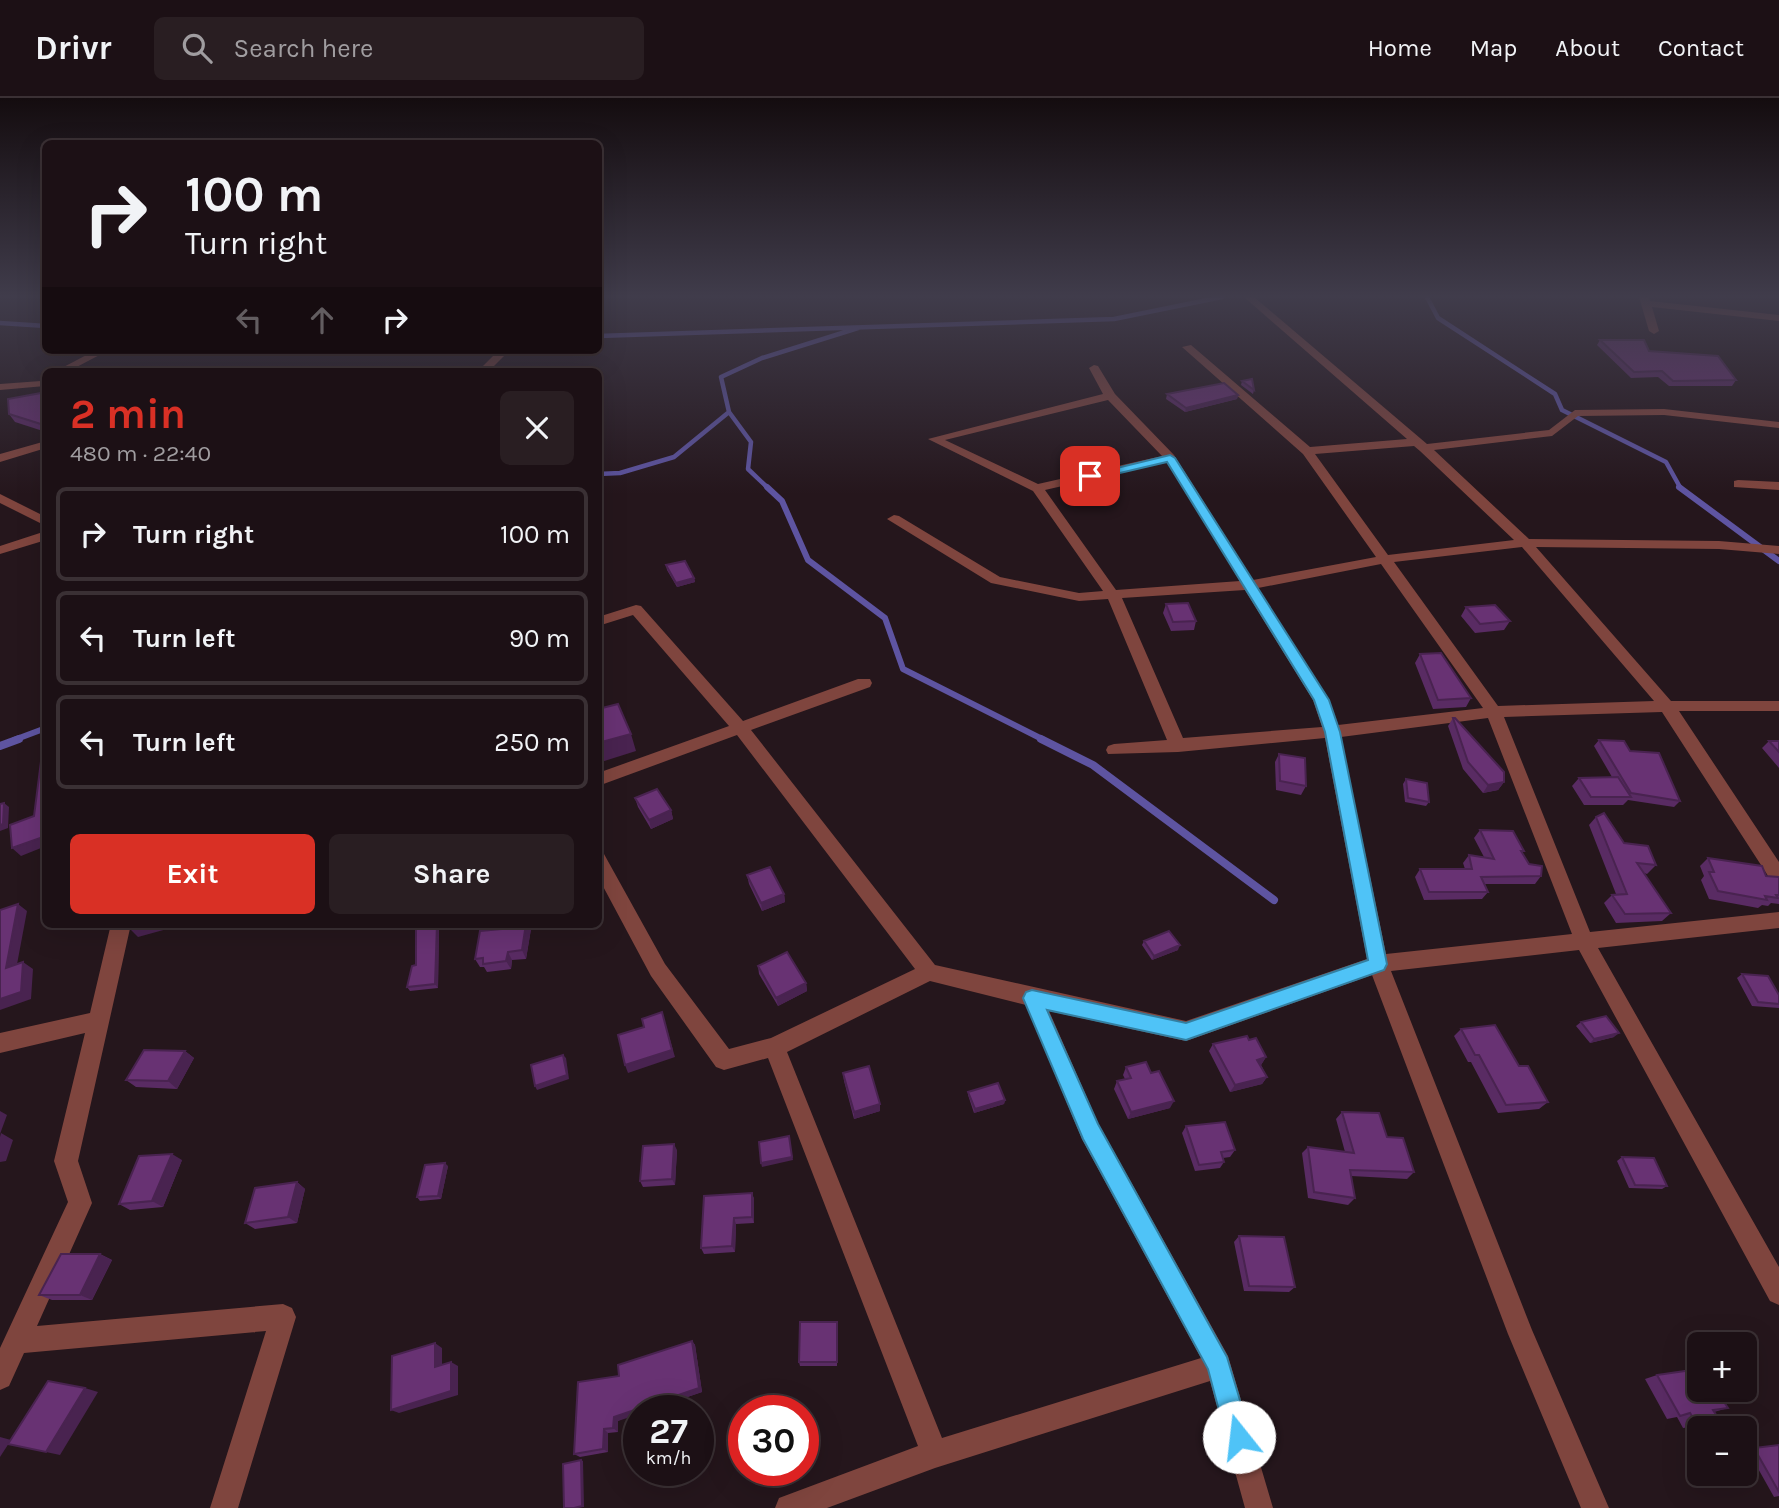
<!DOCTYPE html>
<html lang="en">
<head>
<meta charset="utf-8">
<style>
  body { margin:0; font-family:Karla,sans-serif; background:#291e22; color:#f1f3f6; height:100vh; display:flex; flex-direction:column; font-size:26px; white-space:nowrap }
  * { box-sizing:border-box; margin:0 }
  p { font-size:23px; color:#a09da0 }
  .icon { flex:none; width:38px; height:38px; fill:none; stroke:currentColor; stroke-width:2; stroke-linecap:round; stroke-linejoin:round }
  .map { position:relative; flex:1; overflow:hidden }
  .side { position:absolute; left:42px; top:270px; width:560px; height:560px; display:flex; flex-direction:column; background:#1c1015; border-radius:10px; box-shadow:0 7px 28px #0002,0 0 0 2px #3a3034 }
  .side>* { flex:none }
  .hud { position:absolute; left:42px; top:42px; width:560px; height:214px; border-radius:10px; box-shadow:0 7px 28px #0002,0 0 0 2px #3a3034; background:#1c1015; color:#f1f3f6; overflow:hidden }
  .buttons { position:absolute; left:1687px; top:1234px; display:grid; gap:14px }
  .buttons a { display:grid; place-items:center; width:70px; height:70px; border-radius:10px; background:#1c1015; box-shadow:0 7px 28px #0002,0 0 0 2px #3a3034; font-size:35px }
  .speed { position:absolute; left:623px; top:1297px; display:flex; gap:14px; font-size:35px; font-weight:700; text-align:center }
  .speed>* { display:grid; place-content:center; width:91px; height:91px; border-radius:50%; background:#1c1015; box-shadow:0 7px 28px #0002,0 0 0 2px #3a3034; line-height:1 }
  .speed small { font-size:18px; font-weight:400 }
  .speed .limit { border:10px solid #d22; background:#fff; color:#111 }
  .pin { position:absolute; display:grid; place-items:center; width:60px; height:60px; color:#fff; margin:-30px; border-radius:14px; box-shadow:0 4px 10px #0006 }
  .me { position:absolute; width:77px; margin:-38px; rotate:344deg; stroke-linejoin:round; filter:drop-shadow(0 0 5px #0008) }
  .turn { display:flex; align-items:center; gap:24px; height:147px; padding:0 28px; font-size:32px }
  .turn .icon { width:91px; height:91px; stroke-width:2.5 }
  .turn b { display:block; font-size:49px; line-height:60px }
  .lanes { display:flex; align-items:center; height:66px; padding:0 28px; background:#0003; justify-content:center; gap:35px; direction:ltr }
  .lanes .off { opacity:.35 }
  .round { display:grid; place-items:center; flex:none; width:74px; height:74px; border-radius:10px; background:#291e22 }
  .headline { display:flex; align-items:center; justify-content:space-between; height:119px; padding:0 28px }
  h1 { font-size:42px; font-weight:700; line-height:52px; color:#d93025 }
  .primary-button { display:flex; gap:14px; margin-top:auto; padding:14px 28px }
  .primary-button a { flex:1; height:80px; border-radius:10px; background:#d93025; color:#fff; font-size:28px; font-weight:700; line-height:80px; text-align:center }
  .primary-button a+a { background:#291e22; color:#f1f3f6 }
  ul { padding:0; list-style:none }
  li { display:flex; align-items:center; gap:21px; height:94px; margin:0 14px 10px; padding:0 14px; border:4px solid #3a3034; border-radius:10px }
  li div { flex:1 }
  li b { display:block; font-size:26px }
  li em { font-style:normal }
  header { display:flex; align-items:center; gap:42px; box-sizing:border-box; height:98px; padding:0 35px; background:#1c1015; border-bottom:2px solid #3a3034 }
  header strong { font-size:33px }
  nav { display:flex; gap:38px; margin-inline-start:auto; font-size:24px }
  .search { width:490px; height:63px; background:#291e22; display:flex; align-items:center; gap:18px; box-sizing:border-box; padding:0 24px; border-radius:10px; color:#a09da0; font-size:26px }
  .map>svg:first-child { display:block }
  .lines { fill:none; stroke-linecap:round; stroke-linejoin:round }
  .stream-far2 { stroke:#5e54a1; stroke-width:4.5 }
  .stream-far1 { stroke:#5e54a1; stroke-width:6 }
  .stream { stroke:#5e54a1; stroke-width:8 }
  .street { fill:#7f453e; fill-rule:evenodd }
  .wall { fill:#592b63 }
  .shaded-wall { fill:#492350 }
  .building { fill:#683273; stroke:#492350; stroke-width:2 }
  .route { fill:#4fc3f7; stroke:#337fa1; stroke-width:2 }
</style>
</head>
<body>
<header>
<strong>Drivr</strong>
<div class="search"><svg class="icon" aria-label="search" viewBox="0 0 24 24"><circle cx="10" cy="10" r="6"/><path d="M15 15l6 6"/></svg>Search here</div>
<nav><a>Home</a><a>Map</a><a>About</a><a>Contact</a></nav>
</header>
<div class="map">
<svg width="1779" height="1410" viewBox="0 0 1779 1410">
  <rect width="100%" height="100%" fill="#25161c"/>
  <g class="lines">
    <path class="stream-far2" d="M1427 199 1438 220 1555 296 1562 312 1666 364 1681 391
      M0 225 46 228
      M598 238 1114 221 1222 199
      M220 252 367 255 402 252
      M598 376 620 375 674 359 729 314
      M769 391 748 371 751 344 729 314 721 279 762 260 858 230"/>
    <path class="stream-far1" d="M767 389 782 403 808 462 885 520 903 571 1044 642
      M1679 389 1779 463
      M14 642 46 630"/>
    <path class="stream" d="M1041 641 1093 667 1274 802
      M0 648 19 641"/>
    <path class="street" d="M1244 199H1254L1427 346 1549 332 1575 312 1664 311 1779 324V330L1664 317 1578 318 1552 338 1434 352 1529 441 1719 443 1779 448V456L1719 451 1536 449 1671 603H1779V613H1679L1779 764V787L1772 784 1662 614 1504 619 1590 834 1779 814V830L1598 850 1779 1169V1207L1770 1203 1579 852 1391 873 1532 1232 1609 1410H1581L1508 1236 1372 877 1186 943 1049 913 1098 1025 1228 1258 1273 1410H1245L1210 1283 935 1370 827 1410H775L779 1400 918 1348 768 960 724 972 716 969 651 878 598 779V754L604 756 665 866 729 951 771 940 915 871 737 637 598 688V675L729 628 633 517 598 528V519L636 507 641 508 743 623 858 581H870L872 585 870 589 751 632 935 867 1186 923 1367 861 1325 640 1178 654 1108 656 1106 652 1108 648 1114 646 1167 642 1108 501 1079 503 991 485 887 421 894 417 899 418 1000 479 1079 495 1103 493 1033 393 928 341 1103 296 1089 270 1094 267 1098 268 1115 296 1174 357 1253 482 1376 459 1303 356 1182 249 1191 247 1310 349 1407 341ZM1108 302 1162 358 1038 386 945 342ZM1414 348 1420 353 1514 442 1388 457 1315 356ZM1167 364 1240 483 1116 492 1045 392ZM1522 449 1654 603 1498 608 1394 464ZM1381 466 1483 610 1338 627 1329 602 1258 490ZM1245 492 1313 602 1322 629 1183 640 1122 500ZM1488 620 1572 836 1386 856 1341 639ZM930 883 1026 907 1082 1041 1201 1260 942 1340 787 954Z
      M1639 199H1649L1650 203 1779 217V223L1652 209 1659 233 1654 236 1649 233Z
      M96 252H109L69 273H56Z
      M499 252H510L489 273H478Z
      M41 283 45 284V288L0 292V286Z
      M46 343V350L0 364V356Z
      M1738 382 1779 384V392L1734 389V383Z
      M0 396 46 419V428L0 405Z
      M46 433V442L0 456V448Z
      M111 826H131L78 1063 92 1105 37 1228 283 1206 292 1210 296 1219 238 1410H210L266 1233 24 1255 9 1288 0 1292V1250L68 1104 54 1063 85 935 0 955V935L90 915Z"/>
  </g>
  <path class="wall" d="M1600 242 1649 253 1736 282 1732 288H1669L1658 279 1631 280 1597 247Z
    M1242 283 1254 292 1253 296 1241 287Z
    M41 295 46 302V334L15 324 9 316Z
    M1167 296 1238 297 1237 301 1185 314 1166 301Z
    M666 467 694 480 695 484 677 489 667 472Z
    M1166 506 1196 523 1194 532 1171 533 1163 515Z
    M1466 509 1510 523 1504 532 1475 535 1461 518Z
    M1420 556 1471 600 1466 609 1433 611 1415 565Z
    M1453 620 1504 684 1498 692 1483 695 1463 671 1448 628Z
    M1599 642 1630 653 1680 703 1674 709 1628 702 1623 707H1584L1572 688 1579 680 1612 679 1594 648Z
    M1769 643H1779V670L1762 650Z
    M1279 656 1306 688 1301 697 1276 692 1275 664Z
    M1406 681 1429 704 1426 708 1405 704 1403 686Z
    M635 700 671 712 673 721 651 731 638 709Z
    M1596 719 1624 745 1656 767 1647 776 1644 775 1671 815 1662 823 1616 825 1604 805 1612 797 1616 796 1589 727Z
    M1480 732 1524 753 1522 755 1529 766 1541 778 1535 786H1485L1488 794 1482 801 1424 802 1415 779 1420 771H1465L1463 765 1469 757 1484 759 1474 740Z
    M1708 760 1766 778 1779 779V806L1771 805 1768 808 1762 807 1758 810 1709 801 1701 782 1704 778 1700 768Z
    M747 777 784 796 785 804 762 813 749 786Z
    M416 826H439L438 890 410 893 407 889 416 867Z
    M502 826H528L531 831 526 861 512 862 511 871 487 874 484 869H480L475 861 501 831Z
    M1144 843 1178 852 1152 862 1142 847Z
    M758 868 806 885 807 893 778 908 759 876Z
    M1742 876 1779 897V910L1752 908 1737 880Z
    M1581 924 1614 939 1590 945 1576 928Z
    M1461 931 1519 968 1548 1004 1539 1011 1498 1015 1471 964H1468L1454 938Z
    M1249 942 1266 959 1261 967 1267 979 1262 986 1230 994 1209 953 1213 946Z
    M185 953 194 960 177 991 136 989 126 982Z
    M1126 969 1151 975 1170 1010 1128 1021 1114 991 1117 983 1125 981 1123 977Z
    M843 975 880 1006V1013L854 1021 844 983Z
    M968 994 1005 1002 1004 1006 974 1015 968 997Z
    M1342 1014 1387 1039 1414 1074 1407 1081 1351 1078 1355 1100 1348 1107 1308 1100 1302 1055 1308 1049 1345 1054 1336 1021Z
    M1186 1028 1235 1052 1230 1059 1223 1060 1224 1064 1220 1070 1195 1073 1182 1035Z
    M677 1052 675 1087 643 1089 640 1083Z
    M1622 1059 1667 1088 1662 1091 1629 1090 1617 1063Z
    M182 1062 163 1109 130 1112 119 1106Z
    M448 1068 441 1101 420 1103 417 1099Z
    M297 1084 305 1091 297 1125 255 1131 245 1125Z
    M752 1095 754 1101V1125L736 1126 735 1154 704 1156 701 1150Z
    M1239 1138 1295 1189 1289 1194 1244 1193 1234 1144Z
    M100 1156 112 1162 92 1202H52L39 1197Z
    M837 1224V1268H800L799 1264Z
    M692 1243 695 1247 702 1294 649 1312H639L618 1323V1334L608 1335V1354L580 1359 574 1356 619 1278Z
    M1657 1277 1728 1310 1714 1314 1720 1323 1706 1327 1683 1330 1677 1319 1667 1321 1645 1281Z
    M1779 1347V1398L1774 1399 1747 1351Z"/>
  <path class="shaded-wall" d="M41 295 46 302V330L44 327Z
    M1238 297 1237 301 1185 314 1186 310Z
    M694 480 695 484 677 489 676 485Z
    M631 636 636 653 598 665V645Z
    M1504 684 1498 692 1483 695 1488 687Z
    M4 705 9 709 8 730 0 733V727Z
    M671 712 673 721 651 731 649 722Z
    M46 738V748L21 758 12 750Z
    M784 796 785 804 762 813 761 805Z
    M18 806 27 813 15 877 6 870Z
    M147 826H178V828L138 839 130 831Z
    M437 826H439L438 890 435 886Z
    M526 826H528L531 831 526 861 522 852Z
    M1180 847 1178 852 1152 862 1154 858Z
    M508 854 512 862 511 871 506 863Z
    M23 864 33 871 31 901 0 912V901Z
    M806 885 807 893 778 908 776 900Z
    M662 914 675 959 628 975 625 967Z
    M1619 935 1614 939 1590 945 1594 941Z
    M185 953 194 960 177 991 168 983Z
    M563 957 566 960 569 981 537 992 535 988Z
    M1266 959 1261 967 1253 969 1257 962Z
    M1267 979 1262 986 1230 994 1235 987Z
    M1005 1002 1004 1006 974 1015 975 1011Z
    M1174 1003 1170 1010 1128 1021 1131 1014Z
    M880 1006V1013L854 1021V1014Z
    M0 1013 7 1017 0 1036Z
    M1 1035 13 1042 6 1063 0 1064V1039Z
    M789 1038 793 1062 762 1069 761 1065Z
    M674 1046 677 1052 675 1087 672 1081Z
    M172 1056 182 1062 163 1109 152 1103Z
    M445 1065 448 1068 441 1101 438 1098Z
    M297 1084 305 1091 297 1125 288 1119Z
    M752 1095 754 1101V1125L752 1119Z
    M734 1120 736 1126 735 1154 732 1148Z
    M100 1156 112 1162 92 1202 80 1197Z
    M692 1243 695 1247 702 1294 649 1312H639V1316L618 1323V1334L613 1330 614 1319Z
    M435 1245 442 1250V1273L435 1269Z
    M451 1264 458 1268V1297L399 1315 391 1312Z
    M85 1290 98 1294 60 1357 46 1354Z
    M604 1331 608 1335V1354L603 1351Z
    M0 1339 11 1342 0 1359Z
    M581 1362 583 1363 584 1409 574 1410Z"/>
  <path class="building" d="M1600 242H1644L1649 253 1718 258 1736 282 1673 283 1662 273 1634 274Z
    M1252 281 1254 292 1242 283Z
    M1224 285 1238 297 1186 310 1167 296Z
    M41 295 44 327 9 316 8 301Z
    M685 463 694 480 676 485 666 467Z
    M1188 505 1196 523 1173 524 1166 506Z
    M1495 507 1510 523 1480 526 1466 509Z
    M1441 555 1471 600 1438 602 1420 556Z
    M618 606 631 636 598 645V611Z
    M1453 620H1455L1504 674V684L1488 687 1468 664Z
    M44 640H46V738L12 750 10 727 34 718Z
    M1599 642 1624 643 1630 653 1659 655 1680 703 1631 695Z
    M1769 643H1779V654Z
    M1279 656 1305 660 1306 688 1280 683Z
    M1618 679 1631 699H1591L1579 680Z
    M1406 681 1427 685 1429 704 1408 700Z
    M657 691 671 712 649 722 635 700Z
    M4 705 3 726 0 727V706Z
    M1604 715 1624 745 1648 748 1656 767 1637 765 1671 815 1625 816 1612 797 1627 796 1596 719Z
    M1480 732 1513 733 1524 753H1521L1529 766 1542 768 1541 778 1481 779 1488 794H1429L1420 771H1472L1469 757 1494 761Z
    M1708 760 1762 768 1766 778 1779 779V797H1776L1778 800 1765 798 1767 802 1718 793 1709 774H1714Z
    M770 769 784 796 761 805 747 777Z
    M18 806 6 870 23 864 21 894 0 901V812Z
    M130 826H147L130 831Z
    M416 826H437L435 886 407 889 412 868 416 867Z
    M502 826H526L522 852 508 854 506 863 483 866V860L475 861 480 833 501 831Z
    M1169 833 1180 847 1154 858 1144 843Z
    M787 854 806 885 776 900 758 868Z
    M1742 876 1768 878 1779 897V906L1758 904Z
    M662 914 672 952 625 967 618 937 644 929 642 921Z
    M1606 918 1619 935 1594 941 1581 924Z
    M1495 927 1519 968H1528L1548 1004 1506 1007 1479 957H1475L1461 931Z
    M1247 938 1249 942 1256 940 1266 959 1257 962 1267 979 1235 987 1213 946Z
    M144 952 185 953 168 983 126 982Z
    M563 957 567 977 535 988 531 967Z
    M1146 964 1151 975 1159 973 1174 1003 1131 1014 1117 983 1131 980 1126 969Z
    M869 968 880 1006 854 1014 843 975Z
    M998 985 1005 1002 975 1011 968 994Z
    M1342 1014 1379 1015 1387 1039 1403 1040 1414 1074 1350 1072 1355 1100 1314 1094 1308 1049 1354 1055Z
    M1225 1024 1235 1052 1221 1054 1224 1064 1199 1067 1186 1028Z
    M789 1038 792 1059 761 1065 759 1044Z
    M674 1046 672 1081 640 1083 643 1048Z
    M172 1056 152 1103 119 1106 139 1058Z
    M1622 1059 1654 1060 1667 1088 1635 1087Z
    M445 1065 438 1098 417 1099 425 1067Z
    M297 1084 288 1119 245 1125 255 1090Z
    M752 1095V1119L734 1120 732 1148 701 1150 704 1098Z
    M1239 1138 1284 1139 1295 1189 1249 1188Z
    M61 1156H100L80 1197H39Z
    M800 1224H837V1264H799Z
    M692 1243 699 1290 614 1319 613 1330 604 1331 603 1351 574 1356 578 1284 619 1278 618 1267Z
    M435 1245V1269L451 1264V1293L391 1312 392 1258Z
    M1699 1271V1292H1716L1728 1310 1713 1312 1720 1323 1697 1326 1690 1315 1680 1318 1657 1277Z
    M48 1283 85 1290 46 1354 8 1346Z
    M1779 1347V1394L1754 1350Z
    M581 1362 582 1408 574 1410H564L563 1366Z"/>
  <linearGradient id="sky" x2="0" y2="1"><stop stop-color="#140c0f"/><stop offset="0.5" stop-color="#403c4b"/><stop offset="1" stop-color="#403c4b" stop-opacity="0"/></linearGradient>
  <rect width="1779" height="396" fill="url(#sky)"/>
  <path class="route" d="M1170 357 1175 360 1329 602 1340 634 1387 866 1384 872 1186 942 1047 912 1098 1026 1227 1259 1251 1339 1248 1348 1239 1351 1230 1348 1226 1339 1208 1271 1083 1041 1023 900 1026 894 1032 892 1186 925 1368 862 1325 634 1314 602 1167 364 1090 382 1084 378Z"/>
</svg>
<div class="buttons">
<a>+</a>
<a>−</a>
</div>
<div class="speed"><div>27<small>km/h</small></div><div class="limit">30</div></div>
<div class="pin" style="left:1090px;top:378px;background:#d93025"><svg class="icon" aria-label="arrive" viewBox="0 0 24 24"><path d="M6 21V4h12l-3 4 3 4H6"/></svg></div>
<svg class="me" style="left:1239px;top:1339px" viewBox="-20 -20 40 40"><circle r="19" fill="#fff"/><path d="M0-13L10 11 0 6-10 11z" fill="#4fc3f7"/></svg>
<div class="hud">
<div class="turn"><svg class="icon" aria-label="right" viewBox="0 0 24 24"><path d="M7 20v-9h11M14 6l5 5-5 5"/></svg><div><b>100 m</b>Turn right</div></div>
<div class="lanes"><svg class="icon off" aria-label="left" viewBox="0 0 24 24"><path d="M17 20v-9H6M10 6l-5 5 5 5"/></svg><svg class="icon off" aria-label="ahead" viewBox="0 0 24 24"><path d="M12 20V5M6 11l6-6 6 6"/></svg><svg class="icon" aria-label="right" viewBox="0 0 24 24"><path d="M7 20v-9h11M14 6l5 5-5 5"/></svg></div>
</div>
<section class="side">
<div class="headline"><div><h1>2 min</h1><p>480 m · 22:40</p></div><a class="round"><svg class="icon" aria-label="close" viewBox="0 0 24 24"><path d="M6 6l12 12M18 6L6 18"/></svg></a></div>
<ul>
<li><svg class="icon" aria-label="right" viewBox="0 0 24 24"><path d="M7 20v-9h11M14 6l5 5-5 5"/></svg><div><b>Turn right</b></div><em>100 m</em></li>
<li><svg class="icon" aria-label="left" viewBox="0 0 24 24"><path d="M17 20v-9H6M10 6l-5 5 5 5"/></svg><div><b>Turn left</b></div><em>90 m</em></li>
<li><svg class="icon" aria-label="left" viewBox="0 0 24 24"><path d="M17 20v-9H6M10 6l-5 5 5 5"/></svg><div><b>Turn left</b></div><em>250 m</em></li>
</ul>
<div class="primary-button"><a>Exit</a><a>Share</a></div>
</section>
</div>
</body>
</html>
